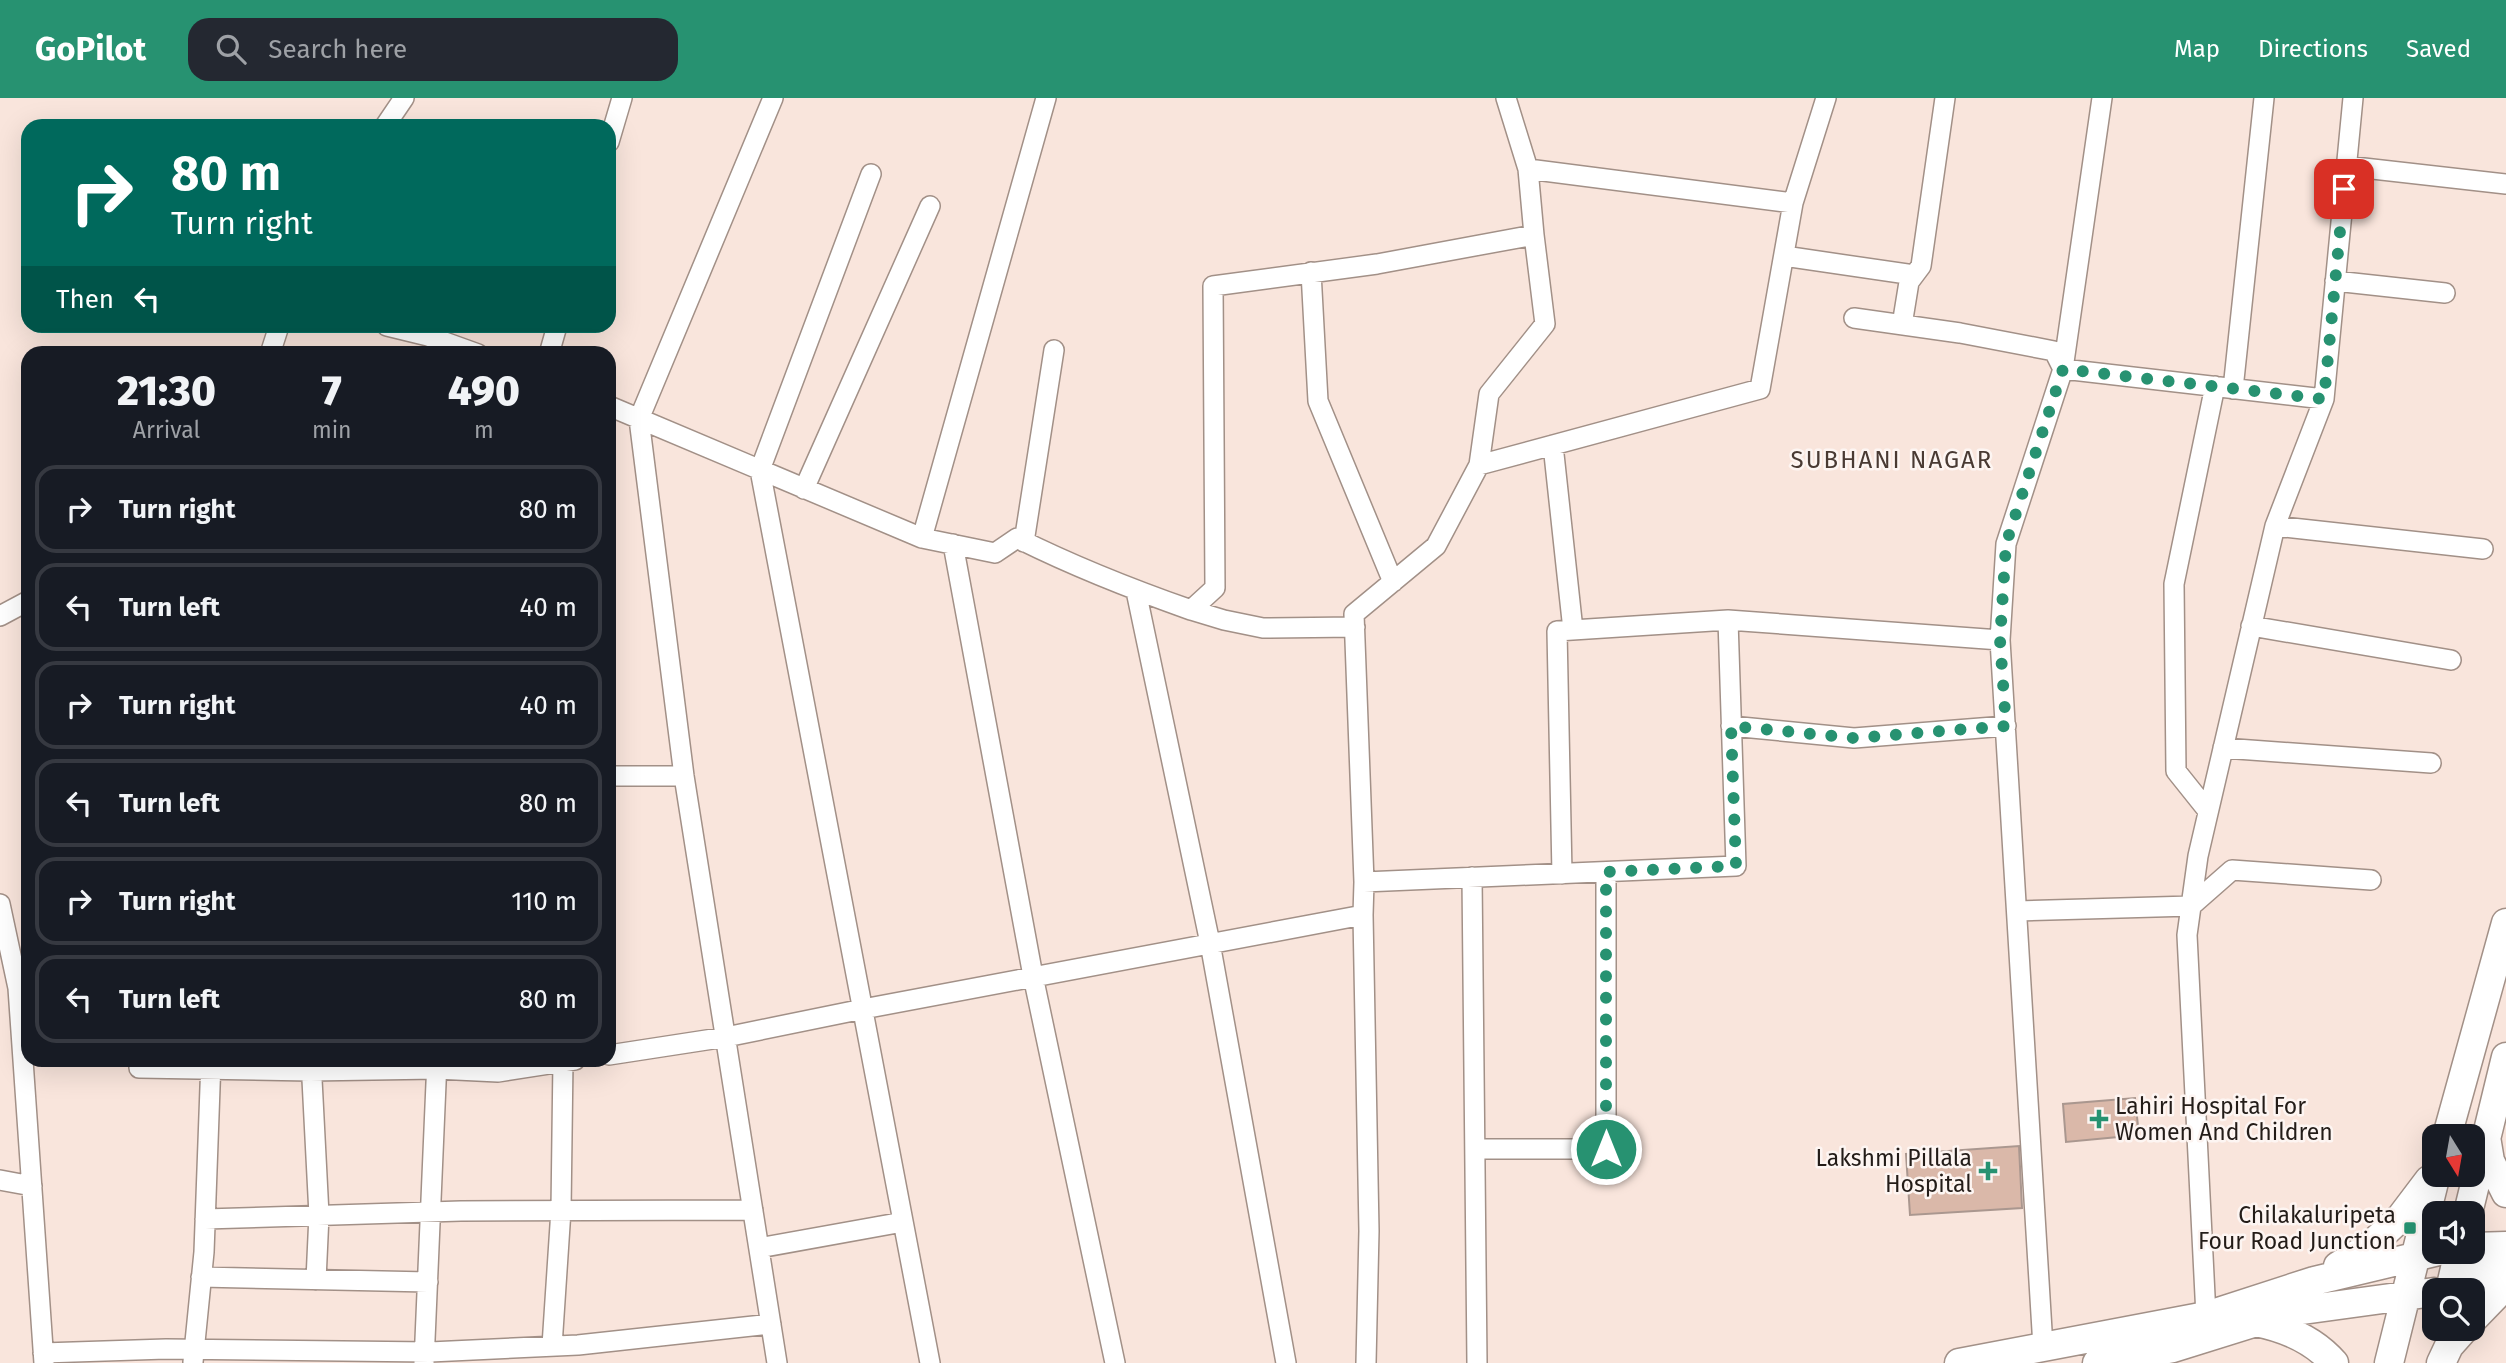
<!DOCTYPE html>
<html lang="en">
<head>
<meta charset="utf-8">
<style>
  body { margin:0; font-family:"Fira Sans",sans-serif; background:#242831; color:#f1f3f6; height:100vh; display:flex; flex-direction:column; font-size:26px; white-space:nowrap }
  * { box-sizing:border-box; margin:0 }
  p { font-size:23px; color:#9ea1a6 }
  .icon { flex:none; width:38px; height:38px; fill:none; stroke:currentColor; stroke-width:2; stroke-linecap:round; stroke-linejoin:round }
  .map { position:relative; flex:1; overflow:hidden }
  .sheet { position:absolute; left:21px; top:248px; width:595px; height:721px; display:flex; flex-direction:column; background:#171b24; border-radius:21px; box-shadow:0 7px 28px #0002 }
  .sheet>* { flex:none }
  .guide { position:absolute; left:21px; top:21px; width:595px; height:214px; border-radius:21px; box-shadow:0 7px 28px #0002; background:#00695c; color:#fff; overflow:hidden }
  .needle { width:46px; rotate:169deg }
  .controls { position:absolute; left:2422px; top:1026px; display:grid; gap:14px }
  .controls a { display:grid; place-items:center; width:63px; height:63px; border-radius:14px; background:#171b24; box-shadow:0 7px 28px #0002; font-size:35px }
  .pin { position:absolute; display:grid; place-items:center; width:60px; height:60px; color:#fff; margin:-30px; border-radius:14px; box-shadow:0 4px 10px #0006 }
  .me { position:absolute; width:77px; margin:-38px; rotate:0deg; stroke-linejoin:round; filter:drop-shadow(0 0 5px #0008) }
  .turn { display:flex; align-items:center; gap:24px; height:147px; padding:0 35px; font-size:32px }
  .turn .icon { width:91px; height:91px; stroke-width:2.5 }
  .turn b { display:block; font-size:49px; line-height:60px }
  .then { display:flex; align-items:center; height:66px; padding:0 35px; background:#0003; gap:14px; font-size:26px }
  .eta { display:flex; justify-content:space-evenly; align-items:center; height:119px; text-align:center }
  .eta b { font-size:42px; font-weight:800; line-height:49px }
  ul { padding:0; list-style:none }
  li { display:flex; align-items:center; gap:21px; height:88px; margin:0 14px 10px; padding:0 21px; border:4px solid #363941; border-radius:21px }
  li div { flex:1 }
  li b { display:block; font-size:26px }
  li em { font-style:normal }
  header { display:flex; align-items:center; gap:42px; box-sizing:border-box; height:98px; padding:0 35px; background:#279271; color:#fff }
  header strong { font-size:33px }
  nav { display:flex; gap:38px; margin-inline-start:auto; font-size:24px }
  .search { width:490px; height:63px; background:#242831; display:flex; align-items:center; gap:18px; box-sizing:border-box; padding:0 24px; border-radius:21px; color:#9ea1a6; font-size:26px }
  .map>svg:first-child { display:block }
  .building { fill:#dab8a9; stroke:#aa978f; stroke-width:2 }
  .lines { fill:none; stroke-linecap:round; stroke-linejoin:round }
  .minor-casing { stroke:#a29087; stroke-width:22 }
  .secondary-casing { stroke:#a29087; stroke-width:31 }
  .minor { stroke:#fff; stroke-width:19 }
  .secondary { stroke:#fff; stroke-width:28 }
  .route { stroke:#279271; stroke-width:12; stroke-dasharray:0 21.6 }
  .poi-dot { fill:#279271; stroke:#fdf5f2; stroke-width:2.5 }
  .labels { text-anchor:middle; stroke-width:5; stroke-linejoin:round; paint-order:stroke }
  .poi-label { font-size:23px; fill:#231c18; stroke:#fdf5f2; text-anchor:end }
  .neighbourhood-label { font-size:24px; letter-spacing:2px; fill:#493a33; stroke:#fdf5f2 }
</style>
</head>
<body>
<header>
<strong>GoPilot</strong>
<div class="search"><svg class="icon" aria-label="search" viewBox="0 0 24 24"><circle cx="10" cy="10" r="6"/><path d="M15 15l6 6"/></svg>Search here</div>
<nav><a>Map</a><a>Directions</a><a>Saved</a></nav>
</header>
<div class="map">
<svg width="2506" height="1265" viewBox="0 0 2506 1265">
  <rect width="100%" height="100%" fill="#f9e5dc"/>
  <path class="building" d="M2135 1000 2139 1037 2066 1044 2063 1006Z
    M2019 1048 2022 1110 1910 1117 1906 1056Z"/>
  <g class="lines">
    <defs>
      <path id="minor" d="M773 0 639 321 684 678 777 1265
        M385 28 404 0
        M609 44 622 0
        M2346 68 2506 86
        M1528 71 1793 105
        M871 76 760 372 930 1265
        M1784 158 1914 177
        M1311 174 1318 303 1393 484
        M2335 183 2445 195
        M1854 220 1960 235 2054 253 2063 271
        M1902 227 1909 184 1921 168 1945 0
        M387 228 428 238 478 256
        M270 256 279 228
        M549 256 557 228
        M2063 271 2102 0
        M2233 291 2264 0
        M609 308 922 440 995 455 1017 440C1073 468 1131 491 1191 512L1215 490 1213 188 1377 166 1534 137 1528 71 1506 0
        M1553 347 1573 532
        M1479 367 1489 296 1545 226 1534 137
        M804 391 930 108
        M2275 428 2483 451
        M922 440 1046 0
        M1024 444 1054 252
        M953 446 1033 878 1115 1265
        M1136 493 1210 845 1286 1265
        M1191 512 1224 522 1263 530 1355 529
        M0 518 28 503
        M1728 522 2000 542
        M2251 528 2451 562
        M1731 628 1854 640 2006 628
        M2223 650 2431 665
        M609 678H684
        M2208 713 2176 673 2174 486 2215 288
        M1472 779 1477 1265
        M1364 784 1736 768 1728 522 1557 533 1562 776
        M0 806 18 890 44 1265
        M2017 813 2191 808 2232 772 2371 782
        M609 957 726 939 863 911 1363 817
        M311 962 319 1117 316 1182
        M139 970 310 973 436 971 498 974 575 962
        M1475 1051H1606V774
        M0 1082 32 1088
        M205 1121 461 1113 753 1112
        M759 1150 903 1124
        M201 1179 428 1184
        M2206 1218 2187 837 2198 758 2275 428 2324 301
        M552 1248 561 1112 563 962
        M2043 1249 2000 542 2006 446 2063 271 2324 301 2353 0
        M43 1255 166 1251 430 1254 578 1247 771 1226
        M193 1264 204 1154 211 962
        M424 1265 437 962
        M1366 1265 1369 1133 1363 817 1364 784 1354 516 1436 448 1479 367 1760 291 1793 105 1826 0"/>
      <path id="secondary" d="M2447 1038 2506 825
        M2486 1039 2490 1063 2506 1095
        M2468 1115 2506 959
        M2473 1149 2506 1148
        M2338 1168 2370 1148 2401 1119 2429 1082
        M2450 1192 2506 1164
        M2450 1192 2459 1153
        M2473 1221 2506 1187
        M2256 1224C2286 1230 2314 1242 2334 1265
        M1959 1265 2206 1218 2314 1183 2439 1153
        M2097 1265 2173 1250 2288 1214 2434 1194
        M2389 1265 2436 1076
        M2441 1265 2449 1248 2465 1230"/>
    </defs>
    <use href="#minor" class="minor-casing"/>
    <use href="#secondary" class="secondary-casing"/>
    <use href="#minor" class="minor"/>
    <use href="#secondary" class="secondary"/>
  </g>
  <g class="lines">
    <path class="route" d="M1606 1051V774L1736 768 1731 628 1854 640 2006 628 2000 542 2006 446 2063 271 2324 301 2344 91"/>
  </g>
  <g class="poi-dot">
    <path d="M2095.5 1010.5h7v7h7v7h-7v7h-7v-7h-7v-7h7z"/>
    <path d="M1984.5 1062.5h7v7h7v7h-7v7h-7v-7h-7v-7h7z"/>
    <rect x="2403" y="1123" width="14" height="14" rx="3.5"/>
  </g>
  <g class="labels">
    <g class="poi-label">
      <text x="2115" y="1016" text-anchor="start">Lahiri Hospital For<tspan x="2115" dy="26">Women And Children</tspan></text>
      <text x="1972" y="1068">Lakshmi Pillala<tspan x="1972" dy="26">Hospital</tspan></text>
      <text x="2396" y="1125">Chilakaluripeta<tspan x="2396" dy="26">Four Road Junction</tspan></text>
    </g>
    <g class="neighbourhood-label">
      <text x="1892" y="370">SUBHANI NAGAR</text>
    </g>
  </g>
</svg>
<div class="controls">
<a><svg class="needle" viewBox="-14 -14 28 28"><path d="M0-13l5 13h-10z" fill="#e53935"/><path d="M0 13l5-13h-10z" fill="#9ea1a6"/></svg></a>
<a><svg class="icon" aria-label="sound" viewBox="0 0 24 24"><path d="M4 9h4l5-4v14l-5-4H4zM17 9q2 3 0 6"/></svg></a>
<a><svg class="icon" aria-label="search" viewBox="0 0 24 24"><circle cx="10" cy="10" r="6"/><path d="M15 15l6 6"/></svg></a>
</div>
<div class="pin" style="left:2344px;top:91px;background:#d93025"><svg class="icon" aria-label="arrive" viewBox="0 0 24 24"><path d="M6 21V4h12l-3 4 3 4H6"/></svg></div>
<svg class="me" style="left:1606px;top:1051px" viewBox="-20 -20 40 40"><circle r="17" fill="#279271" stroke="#fff" stroke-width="3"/><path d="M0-11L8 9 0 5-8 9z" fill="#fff"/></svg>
<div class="guide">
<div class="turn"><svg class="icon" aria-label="right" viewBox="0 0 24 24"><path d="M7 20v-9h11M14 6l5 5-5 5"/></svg><div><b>80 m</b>Turn right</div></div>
<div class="then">Then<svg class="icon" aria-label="left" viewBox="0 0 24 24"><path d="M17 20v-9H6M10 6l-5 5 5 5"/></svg></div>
</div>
<section class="sheet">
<div class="eta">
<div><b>21:30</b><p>Arrival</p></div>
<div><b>7</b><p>min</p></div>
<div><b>490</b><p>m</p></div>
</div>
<ul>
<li><svg class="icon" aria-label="right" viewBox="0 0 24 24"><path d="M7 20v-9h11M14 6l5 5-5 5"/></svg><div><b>Turn right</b></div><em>80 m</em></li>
<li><svg class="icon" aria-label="left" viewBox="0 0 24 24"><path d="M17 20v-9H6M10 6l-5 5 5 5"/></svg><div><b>Turn left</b></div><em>40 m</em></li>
<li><svg class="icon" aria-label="right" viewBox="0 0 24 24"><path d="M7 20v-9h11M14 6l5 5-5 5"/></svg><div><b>Turn right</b></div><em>40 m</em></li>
<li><svg class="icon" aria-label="left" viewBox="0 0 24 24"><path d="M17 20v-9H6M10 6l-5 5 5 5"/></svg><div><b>Turn left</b></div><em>80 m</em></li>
<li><svg class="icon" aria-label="right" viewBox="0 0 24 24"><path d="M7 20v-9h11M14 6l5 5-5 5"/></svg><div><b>Turn right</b></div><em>110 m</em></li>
<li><svg class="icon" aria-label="left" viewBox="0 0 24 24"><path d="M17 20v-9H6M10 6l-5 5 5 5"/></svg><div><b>Turn left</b></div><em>80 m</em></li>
</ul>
</section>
</div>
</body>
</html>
